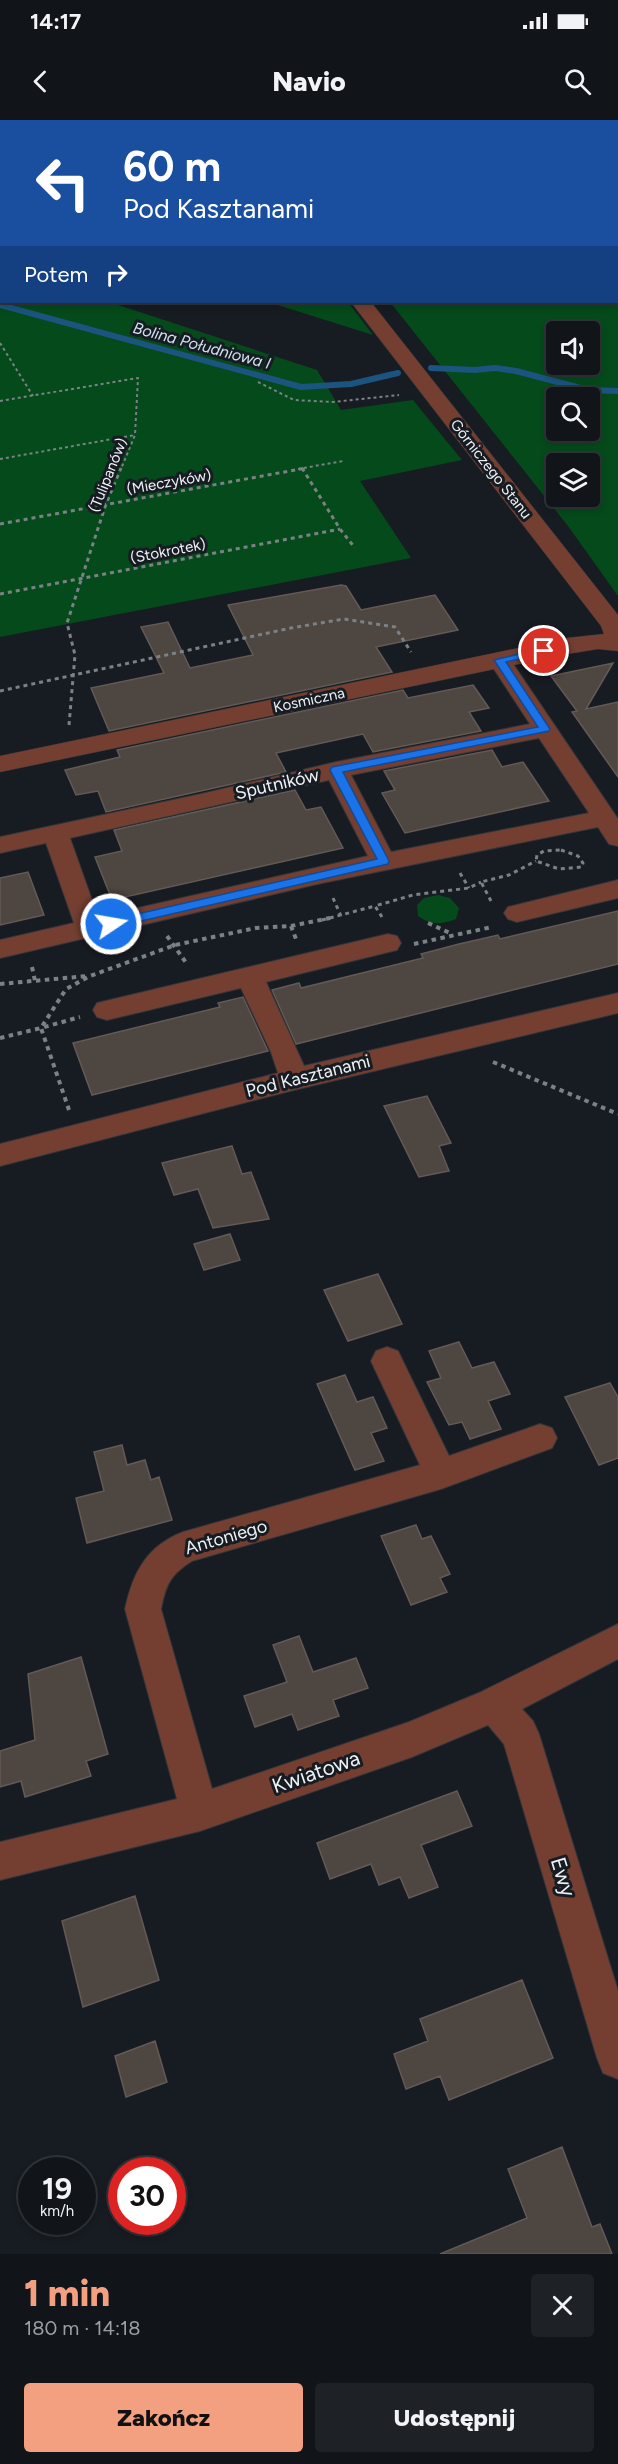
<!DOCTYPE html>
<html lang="pl">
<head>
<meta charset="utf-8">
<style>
  body { margin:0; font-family:Figtree,sans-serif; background:#1e2227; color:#f1f3f6; height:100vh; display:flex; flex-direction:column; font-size:22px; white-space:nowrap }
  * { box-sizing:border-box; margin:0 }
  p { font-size:20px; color:#9c9fa2 }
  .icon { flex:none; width:33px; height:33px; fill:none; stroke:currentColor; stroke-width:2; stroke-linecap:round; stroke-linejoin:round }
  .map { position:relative; height:2134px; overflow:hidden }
  .side { display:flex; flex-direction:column; background:#11151a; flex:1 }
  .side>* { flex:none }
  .top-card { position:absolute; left:0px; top:0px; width:618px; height:183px; box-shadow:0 3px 9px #0003,0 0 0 2px #303439; background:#1a4fa0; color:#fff; overflow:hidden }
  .tools { position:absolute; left:546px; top:201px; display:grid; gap:12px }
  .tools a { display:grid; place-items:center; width:54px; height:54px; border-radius:6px; background:#11151a; box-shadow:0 3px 9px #0003,0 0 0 2px #303439; font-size:30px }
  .speed { position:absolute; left:18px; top:2037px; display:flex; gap:12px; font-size:30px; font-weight:700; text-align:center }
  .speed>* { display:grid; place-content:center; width:78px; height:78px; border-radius:50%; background:#11151a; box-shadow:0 3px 9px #0003,0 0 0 2px #303439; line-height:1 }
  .speed small { font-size:15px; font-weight:400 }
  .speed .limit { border:9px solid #d22; background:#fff; color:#111 }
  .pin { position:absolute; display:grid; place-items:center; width:51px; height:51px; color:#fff; margin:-26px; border:3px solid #fff; border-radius:50%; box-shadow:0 2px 6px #0007 }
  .me { position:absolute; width:66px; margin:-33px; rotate:78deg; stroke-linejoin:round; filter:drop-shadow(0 0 4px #0008) }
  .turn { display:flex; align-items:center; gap:21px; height:126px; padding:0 24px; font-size:27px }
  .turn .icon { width:78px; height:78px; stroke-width:2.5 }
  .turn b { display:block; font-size:42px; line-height:51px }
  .then { display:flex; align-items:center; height:57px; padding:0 24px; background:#0003; gap:12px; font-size:22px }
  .round { display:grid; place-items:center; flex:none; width:63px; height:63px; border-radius:6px; background:#1e2227 }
  .overview { display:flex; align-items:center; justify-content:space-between; height:102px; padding:0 24px }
  h1 { font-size:36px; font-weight:800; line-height:45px; color:#f2a080 }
  .action { display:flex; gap:12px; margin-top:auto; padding:12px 24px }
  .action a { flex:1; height:69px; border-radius:6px; background:#f2a080; color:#111; font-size:24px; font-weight:800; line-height:69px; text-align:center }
  .action a+a { background:#1e2227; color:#f1f3f6 }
  .status { display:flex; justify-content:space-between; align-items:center; height:42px; padding:0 30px; background:#11151a; direction:ltr }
  .status svg { height:16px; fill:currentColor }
  header { display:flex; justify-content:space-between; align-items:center; height:78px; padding:0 24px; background:#11151a; font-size:27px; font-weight:800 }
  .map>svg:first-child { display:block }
  .green { fill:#054a1a; fill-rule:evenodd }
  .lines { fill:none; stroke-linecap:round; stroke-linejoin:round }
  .stream { stroke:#1b547e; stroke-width:6 }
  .building { fill:#4e4641; stroke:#635a56; stroke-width:1.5 }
  .minor-casing { stroke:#31363b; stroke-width:2 }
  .tertiary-casing { stroke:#31363b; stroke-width:1 }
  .path-far2 { stroke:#7c8186; stroke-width:2; stroke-dasharray:3 3; stroke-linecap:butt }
  .path-far1 { stroke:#7c8186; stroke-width:3; stroke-dasharray:4 4; stroke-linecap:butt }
  .path { stroke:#7c8186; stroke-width:4; stroke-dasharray:4.5 4.5; stroke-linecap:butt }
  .minor { fill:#743f31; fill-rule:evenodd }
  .tertiary { fill:#743f31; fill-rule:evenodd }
  .route { fill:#1a73e8; stroke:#114b97; stroke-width:1.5 }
  .labels { text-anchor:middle; stroke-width:6; stroke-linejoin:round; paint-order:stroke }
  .far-street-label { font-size:15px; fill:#eef2f6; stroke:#171c22 }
  .far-water-label { font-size:16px; font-style:italic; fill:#d0e2f2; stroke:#171c22 }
  .street-label { font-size:18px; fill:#eef2f6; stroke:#171c22 }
  .near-street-label { font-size:21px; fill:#eef2f6; stroke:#171c22 }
</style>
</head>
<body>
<div class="status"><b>14:17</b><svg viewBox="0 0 49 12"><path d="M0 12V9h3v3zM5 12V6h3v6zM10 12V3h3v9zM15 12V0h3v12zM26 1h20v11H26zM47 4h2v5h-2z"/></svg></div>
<header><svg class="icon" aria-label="back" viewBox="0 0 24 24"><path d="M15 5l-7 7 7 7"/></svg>Navio<svg class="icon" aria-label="search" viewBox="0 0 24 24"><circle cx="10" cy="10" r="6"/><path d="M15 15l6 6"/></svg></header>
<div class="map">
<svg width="618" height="2134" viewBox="0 0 618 2134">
  <rect width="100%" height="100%" fill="#171c22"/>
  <path class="green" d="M246 0H618V476L568 406 390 182H616V2ZM556 212H590V244H556ZM556 278H590V310H556ZM556 344H590V376H556Z
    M0 145 2 182H109L317 250 341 290 413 280 462 340 360 361 411 438 0 517Z
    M268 182H348L373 215Z
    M438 775 450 778 459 788 456 799C441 805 431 805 418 796L417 785 424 778Z"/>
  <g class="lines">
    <path class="stream" d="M0 185 301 267 351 264 398 253
      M431 248 475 250 495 248 516 251 588 270 618 271"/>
  </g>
  <path class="building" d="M341 465 346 466 361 490 435 475 458 510 376 527 392 552 109 611 91 568 164 553 141 507 168 502 190 548 253 535 228 485Z
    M613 543 586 589 618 582V657L572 592 577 591 551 556Z
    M473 565 489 588 469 592 481 611 373 632 363 614 276 633 286 652 106 692 98 671 76 675 65 650 120 637 117 630 403 570 408 578Z
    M492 630 502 647 523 642 549 681 405 713 382 673 395 670 384 651Z
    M295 670 306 690 321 687 343 728 112 780 95 737 122 731 114 710Z
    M28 752 44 795 0 805V758Z
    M618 791V844L296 924 272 870 299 863 301 868 423 838 421 834 459 824 498 815 500 819Z
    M243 877 268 931 92 975 73 923 220 887 218 883Z
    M427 976 451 1023 439 1026 449 1051 419 1057 384 986Z
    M232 1026 242 1054 251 1052 269 1099 213 1108 198 1069 174 1075 162 1043Z
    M230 1114 240 1140 204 1150 194 1124Z
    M378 1154 402 1204 348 1221 324 1170Z
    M459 1222 472 1248 494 1242 510 1274 488 1281 501 1309 470 1319 462 1302 449 1305 427 1262 441 1258 429 1231Z
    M345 1255 357 1282 373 1277 387 1308 371 1313 384 1341 355 1350 317 1264Z
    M610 1263 618 1277V1338L599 1345 565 1277Z
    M122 1325 127 1345 145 1340 151 1360 159 1357 172 1400 87 1423 76 1378 104 1371 94 1332Z
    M416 1405 422 1419 431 1416 450 1454 440 1458 447 1472 411 1485 381 1416Z
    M299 1516 313 1552 356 1538 368 1568 333 1580 339 1596 318 1603 298 1610 292 1594 255 1607 244 1576 287 1562 273 1525Z
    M81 1537 108 1634 86 1641 91 1656 25 1677 21 1661 0 1667V1631L35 1620 28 1554Z
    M457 1671 472 1706 421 1725 438 1767 409 1778 400 1757 379 1765 371 1744 330 1759 317 1723Z
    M135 1776 159 1860 83 1887 62 1801Z
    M522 1860 553 1938 449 1980 440 1956 406 1969 394 1934 428 1921 420 1899Z
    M155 1921 167 1962 126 1977 115 1936Z
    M562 2027 592 2107 600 2104 612 2134H440L527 2098 508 2049Z"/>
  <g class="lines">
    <defs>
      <path id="minor" d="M499 533 507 535 618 699V726L609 724 598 707 322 763 0 838V820L74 803 46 723 0 733V717L201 674 336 642 530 604 488 540 491 535ZM539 618 589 693 391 732 351 655ZM329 660 368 736 98 797 70 718Z
        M618 760V778L517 802 508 799 504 793 508 787Z
        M388 814 397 816 401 823 397 830 266 862 304 946 618 873V893L294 970 0 1046V1024L278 953 271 932 241 868 107 900 97 897 93 890 97 883Z
        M387 1227 398 1231 449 1336 540 1304 552 1308 557 1318 552 1328 441 1369 192 1441C170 1455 166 1464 161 1489L212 1669 409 1602 481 1572 618 1504V1539L522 1589 533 1601 539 1614 618 1871V1959L603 1953 597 1938 504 1624 488 1605 412 1637 200 1711 0 1760V1722L177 1679 125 1489C133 1452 147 1426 183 1412L420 1345 371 1241 376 1231Z"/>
      <path id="tertiary" d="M213 0H231L232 2H214Z
        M351 182H371L618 495V531L598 529 567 534 0 652V636L567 518 604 514 601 506Z"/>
    </defs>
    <use href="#minor" class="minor-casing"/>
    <use href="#tertiary" class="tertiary-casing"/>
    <path class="path-far2" d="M459 0 461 2
      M178 2 180 0
      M0 223 33 276
      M258 262 294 280 333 282 399 275
      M0 281 138 258 135 315 121 349
      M0 339 135 315
      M298 349 343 341"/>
    <path class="path-far1" d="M302 348 340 409 355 428
      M0 404 306 348
      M0 474 340 409
      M0 571 291 508 344 499 395 507 411 532
      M69 605 75 535 67 503 106 384 121 348
      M561 730 578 736 583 743 582 747 559 749 536 741 537 735 544 731Z
      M460 753 469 768
      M333 778 341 796
      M491 781 481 762 509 755 536 741
      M382 797 375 786 413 775 469 768 481 762
      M322 800 375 786"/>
    <path class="path" d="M428 803 452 814
      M291 806 296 819
      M167 816 187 844
      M414 824 492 807
      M32 847 35 861
      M0 864 87 856
      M0 918 41 908 66 869 90 856 175 825 256 808 291 806 330 798
      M493 942 618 994
      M69 990 41 908 80 897"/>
    <use href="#minor" class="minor"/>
    <use href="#tertiary" class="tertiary"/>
  </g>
  <path class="route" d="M544 528 550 531 548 533 506 542 550 609 549 611 343 652 389 741 388 744 111 808 106 807 105 804 111 800 377 739 330 650 332 647 538 607 494 540Z"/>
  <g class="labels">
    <g class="far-street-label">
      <text transform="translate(491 349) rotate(52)" y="5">Górniczego Stanu</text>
      <text transform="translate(108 355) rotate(-68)" y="5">(Tulipanów)</text>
      <text transform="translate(169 362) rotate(-10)" y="5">(Mieczyków)</text>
      <text transform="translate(168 431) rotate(-11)" y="5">(Stokrotek)</text>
      <text transform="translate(309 580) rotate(-12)" y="5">Kosmiczna</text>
    </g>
    <g class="far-water-label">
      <text transform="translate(202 225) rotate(15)" y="6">Bolina Południowa I</text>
    </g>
    <g class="street-label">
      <text transform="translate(277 664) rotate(-13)" y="6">Sputników</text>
      <text transform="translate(308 956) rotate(-14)" y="6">Pod Kasztanami</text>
      <text transform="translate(226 1417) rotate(-16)" y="6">Antoniego</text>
    </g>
    <g class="near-street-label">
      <text transform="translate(316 1652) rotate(-19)" y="7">Kwiatowa</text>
      <text transform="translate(563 1757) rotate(73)" y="7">Ewy</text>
    </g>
  </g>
</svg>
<div class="tools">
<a><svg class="icon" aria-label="sound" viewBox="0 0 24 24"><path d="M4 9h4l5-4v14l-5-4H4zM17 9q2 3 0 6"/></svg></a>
<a><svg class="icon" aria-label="search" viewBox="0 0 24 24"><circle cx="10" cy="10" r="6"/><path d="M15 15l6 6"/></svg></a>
<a><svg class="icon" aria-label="layers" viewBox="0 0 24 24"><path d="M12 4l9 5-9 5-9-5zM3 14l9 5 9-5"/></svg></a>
</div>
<div class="speed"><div>19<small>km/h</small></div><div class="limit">30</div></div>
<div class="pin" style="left:544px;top:531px;background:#d93025"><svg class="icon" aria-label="arrive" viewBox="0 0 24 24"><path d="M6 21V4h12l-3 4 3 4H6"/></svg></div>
<svg class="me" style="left:111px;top:804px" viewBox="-20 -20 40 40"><circle r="17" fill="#1a73e8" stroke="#fff" stroke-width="3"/><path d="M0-11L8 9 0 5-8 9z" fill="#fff"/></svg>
<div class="top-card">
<div class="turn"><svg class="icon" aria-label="left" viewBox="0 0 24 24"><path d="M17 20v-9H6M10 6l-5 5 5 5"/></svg><div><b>60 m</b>Pod Kasztanami</div></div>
<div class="then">Potem<svg class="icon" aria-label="right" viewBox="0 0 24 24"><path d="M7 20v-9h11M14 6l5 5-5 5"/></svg></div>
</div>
</div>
<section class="side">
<div class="overview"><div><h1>1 min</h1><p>180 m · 14:18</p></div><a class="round"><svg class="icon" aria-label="close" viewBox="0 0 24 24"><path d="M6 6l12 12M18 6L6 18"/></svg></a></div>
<div class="action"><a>Zakończ</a><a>Udostępnij</a></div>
</section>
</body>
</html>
